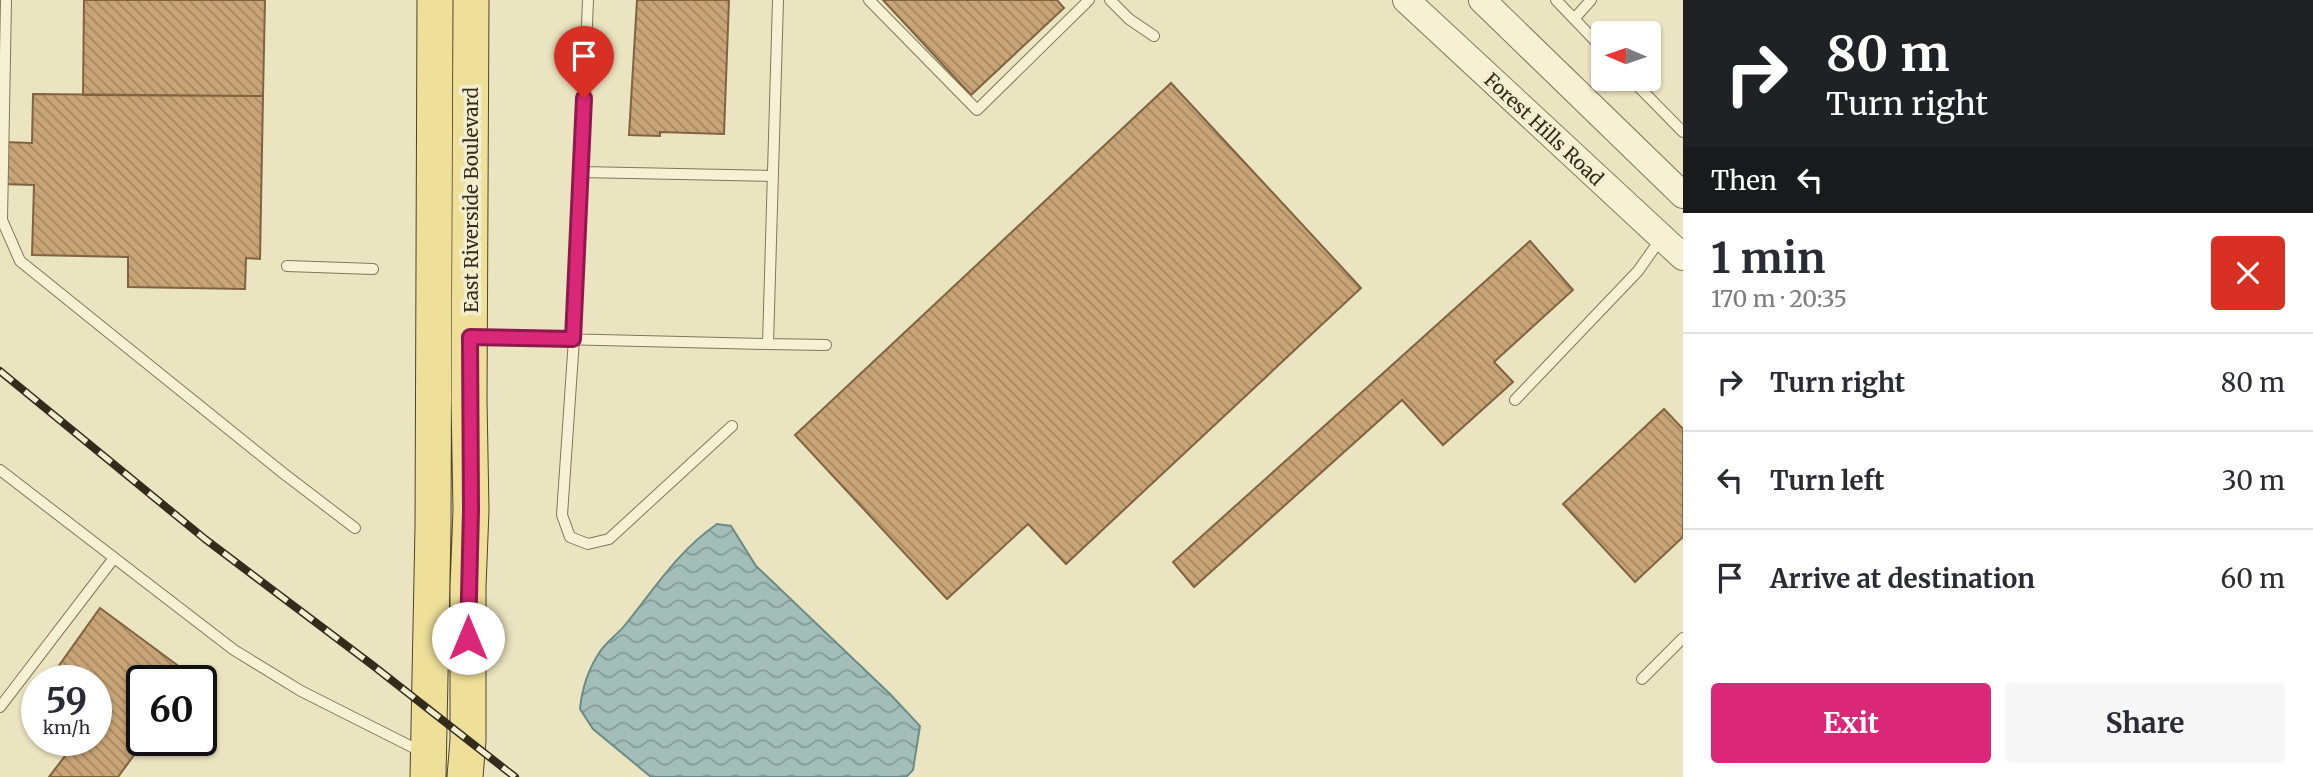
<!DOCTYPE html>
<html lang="en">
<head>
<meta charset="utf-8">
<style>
  body { margin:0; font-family:Merriweather,serif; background:#f7f7f7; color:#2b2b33; height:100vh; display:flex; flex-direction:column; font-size:26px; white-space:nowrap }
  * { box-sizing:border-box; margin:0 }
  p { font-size:23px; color:#7c7c81 }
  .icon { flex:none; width:38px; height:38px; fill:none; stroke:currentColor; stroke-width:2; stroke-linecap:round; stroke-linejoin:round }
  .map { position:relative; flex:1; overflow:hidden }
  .drawer { display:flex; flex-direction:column; background:#fff; width:630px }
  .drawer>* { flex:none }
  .guide { background:#202124; color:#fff; overflow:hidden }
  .needle { width:46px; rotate:272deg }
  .buttons { position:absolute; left:1591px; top:21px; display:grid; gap:14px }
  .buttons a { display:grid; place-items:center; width:70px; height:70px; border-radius:7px; background:#fff; box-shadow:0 2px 5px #0004; font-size:35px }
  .speed { position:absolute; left:21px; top:665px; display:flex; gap:14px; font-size:35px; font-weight:700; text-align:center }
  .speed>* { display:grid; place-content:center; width:91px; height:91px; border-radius:50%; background:#fff; box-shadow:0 2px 5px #0004; line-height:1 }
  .speed small { font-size:18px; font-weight:400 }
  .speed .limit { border:4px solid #111; border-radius:10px; background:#fff; color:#111 }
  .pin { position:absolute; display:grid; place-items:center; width:60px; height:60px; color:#fff; margin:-72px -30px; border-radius:50% 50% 50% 0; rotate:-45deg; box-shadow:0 0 7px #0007 }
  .pin .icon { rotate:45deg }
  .me { position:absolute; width:77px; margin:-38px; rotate:0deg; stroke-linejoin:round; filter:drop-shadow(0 0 5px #0008) }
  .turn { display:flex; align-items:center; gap:24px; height:147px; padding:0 28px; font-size:32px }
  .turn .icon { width:91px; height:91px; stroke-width:2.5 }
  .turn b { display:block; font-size:49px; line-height:60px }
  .then { display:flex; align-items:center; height:66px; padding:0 28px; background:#0003; gap:14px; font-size:26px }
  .round { display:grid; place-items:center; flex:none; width:74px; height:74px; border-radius:7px; background:#f7f7f7 }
  .head { display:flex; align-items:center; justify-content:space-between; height:119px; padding:0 28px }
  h1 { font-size:42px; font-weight:700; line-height:52px }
  .action { display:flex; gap:14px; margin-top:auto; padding:14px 28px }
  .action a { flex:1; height:80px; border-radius:7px; background:#db2777; color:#fff; font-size:28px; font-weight:700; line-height:80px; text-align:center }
  .action a+a { background:#f7f7f7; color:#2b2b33 }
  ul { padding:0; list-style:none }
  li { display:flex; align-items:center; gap:21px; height:98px; padding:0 28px; border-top:2px solid #e1e1e2 }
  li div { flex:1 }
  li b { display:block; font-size:26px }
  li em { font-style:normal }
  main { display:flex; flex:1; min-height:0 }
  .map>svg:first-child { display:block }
  .water { fill:url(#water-waves); stroke:#6b8b87; stroke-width:2 }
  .building { fill:url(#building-back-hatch); stroke:#816340; stroke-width:2 }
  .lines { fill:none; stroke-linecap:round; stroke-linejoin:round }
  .service-casing { stroke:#837559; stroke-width:12 }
  .tertiary-casing { stroke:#837559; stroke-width:28 }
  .primary-casing { stroke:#51432d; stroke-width:37 }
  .service { stroke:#f7f1d3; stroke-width:10 }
  .tertiary { stroke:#f7f1d3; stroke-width:26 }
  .primary { stroke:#eedf99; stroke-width:35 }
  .rail-casing { stroke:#342b1d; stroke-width:8 }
  .rail { stroke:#f3eecf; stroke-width:5; stroke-dasharray:16; stroke-linecap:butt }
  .route-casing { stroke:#8e194d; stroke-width:18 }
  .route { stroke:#db2777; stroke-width:12 }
  .labels { text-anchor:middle; stroke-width:7; stroke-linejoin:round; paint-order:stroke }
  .street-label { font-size:19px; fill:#342b1d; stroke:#f3eecf }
</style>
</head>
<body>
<main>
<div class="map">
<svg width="1683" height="777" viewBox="0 0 1683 777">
  <defs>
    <pattern id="water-waves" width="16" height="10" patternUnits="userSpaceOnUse" patternTransform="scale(1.75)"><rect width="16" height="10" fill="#a3beb9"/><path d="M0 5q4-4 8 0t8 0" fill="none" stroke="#869b96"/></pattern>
    <pattern id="building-back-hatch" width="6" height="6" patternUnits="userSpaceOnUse" patternTransform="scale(1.75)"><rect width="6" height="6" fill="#c8a477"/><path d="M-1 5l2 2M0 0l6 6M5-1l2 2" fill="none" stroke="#a38661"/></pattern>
  </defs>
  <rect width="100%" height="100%" fill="#ebe4c0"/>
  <path class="water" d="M717 524 731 526 756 566 890 694 920 726 913 770 906 777H651L593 729 580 709C582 688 588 670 599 653 606 642 618 634 625 625 655 588 678 551 717 524Z"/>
  <path class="building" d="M84 0H265L263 96 83 95Z
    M637 0H729L724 134 660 132V136L629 135Z
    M883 0H1057L1064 8 971 95Z
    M1171 83 1361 288 1066 564 1028 524 947 599 795 435Z
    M33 94 263 96 260 259 246 258 245 289 128 287V257L32 255 34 185 3 184 4 142 32 143Z
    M1530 241 1573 290 1494 362 1513 382 1443 445 1402 400 1194 587 1173 562Z
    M1664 409 1683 429V537L1635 582 1563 504Z
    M100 608 192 676 189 681H142V740H145L118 777H49L74 744 69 740H96V681H48Z
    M37 696V716L27 709Z"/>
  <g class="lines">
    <defs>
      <path id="service" d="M6 0 2 220 20 261 283 473 355 528
        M588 0 574 339 562 515 570 537 588 544 609 539 732 426
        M778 0 768 344 826 345
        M869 0 977 110 1089 0
        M1110 0 1129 19 1154 36
        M1556 0 1603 49
        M1574 19 1591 0
        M1631 79 1683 132
        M581 172 773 176
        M287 266 373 269
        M473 337 768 344
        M1515 400 1638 271 1662 237
        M0 470 234 650 301 691 424 753
        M1642 679 1683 638
        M0 707 114 558"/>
      <path id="tertiary" d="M1406 0 1683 257
        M1482 0 1683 195"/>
      <path id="primary" d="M428 777 433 527 435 0
        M465 777 468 740V587L471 510 469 400 471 0"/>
    </defs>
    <use href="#service" class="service-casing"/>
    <use href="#tertiary" class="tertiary-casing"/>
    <use href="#primary" class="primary-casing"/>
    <use href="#service" class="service"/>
    <use href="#tertiary" class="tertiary"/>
    <use href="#primary" class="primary"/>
    <defs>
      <path id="rail" d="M0 371 205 539 371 664 515 777"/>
    </defs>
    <use href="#rail" class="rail-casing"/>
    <use href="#rail" class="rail"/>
  </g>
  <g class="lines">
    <defs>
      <path id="route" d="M468 638 471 510 470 337 573 339 584 98"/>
    </defs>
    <use href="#route" class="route-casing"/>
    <use href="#route" class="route"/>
  </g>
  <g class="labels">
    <g class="street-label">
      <text transform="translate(1544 129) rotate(43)" y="7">Forest Hills Road</text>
      <text transform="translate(471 200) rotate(-90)" y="7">East Riverside Boulevard</text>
    </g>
  </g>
</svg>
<div class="buttons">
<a><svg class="needle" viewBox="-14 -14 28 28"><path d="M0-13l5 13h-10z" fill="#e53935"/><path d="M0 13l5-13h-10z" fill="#7c7c81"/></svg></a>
</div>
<div class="speed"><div>59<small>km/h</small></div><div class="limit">60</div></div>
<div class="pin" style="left:584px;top:98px;background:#d93025"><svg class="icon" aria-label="arrive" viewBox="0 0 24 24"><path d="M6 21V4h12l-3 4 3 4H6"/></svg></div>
<svg class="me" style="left:468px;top:638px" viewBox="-20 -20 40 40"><circle r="19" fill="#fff"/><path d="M0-13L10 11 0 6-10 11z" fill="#db2777"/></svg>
</div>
<section class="drawer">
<div class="guide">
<div class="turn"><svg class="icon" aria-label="right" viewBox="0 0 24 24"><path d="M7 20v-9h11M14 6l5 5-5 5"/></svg><div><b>80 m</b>Turn right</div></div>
<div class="then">Then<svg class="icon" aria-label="left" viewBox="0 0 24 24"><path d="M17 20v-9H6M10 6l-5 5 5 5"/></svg></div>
</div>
<div class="head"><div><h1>1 min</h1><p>170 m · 20:35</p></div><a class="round" style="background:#d93025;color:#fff"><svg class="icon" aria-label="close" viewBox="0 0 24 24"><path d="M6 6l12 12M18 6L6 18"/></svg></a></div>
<ul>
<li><svg class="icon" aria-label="right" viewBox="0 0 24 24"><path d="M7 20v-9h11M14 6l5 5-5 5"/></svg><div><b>Turn right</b></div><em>80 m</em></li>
<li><svg class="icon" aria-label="left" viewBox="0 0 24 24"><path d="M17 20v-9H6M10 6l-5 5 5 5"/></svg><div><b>Turn left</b></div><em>30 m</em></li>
<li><svg class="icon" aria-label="arrive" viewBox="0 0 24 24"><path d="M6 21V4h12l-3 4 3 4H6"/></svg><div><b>Arrive at destination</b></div><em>60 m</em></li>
</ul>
<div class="action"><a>Exit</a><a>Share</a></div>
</section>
</main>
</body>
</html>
